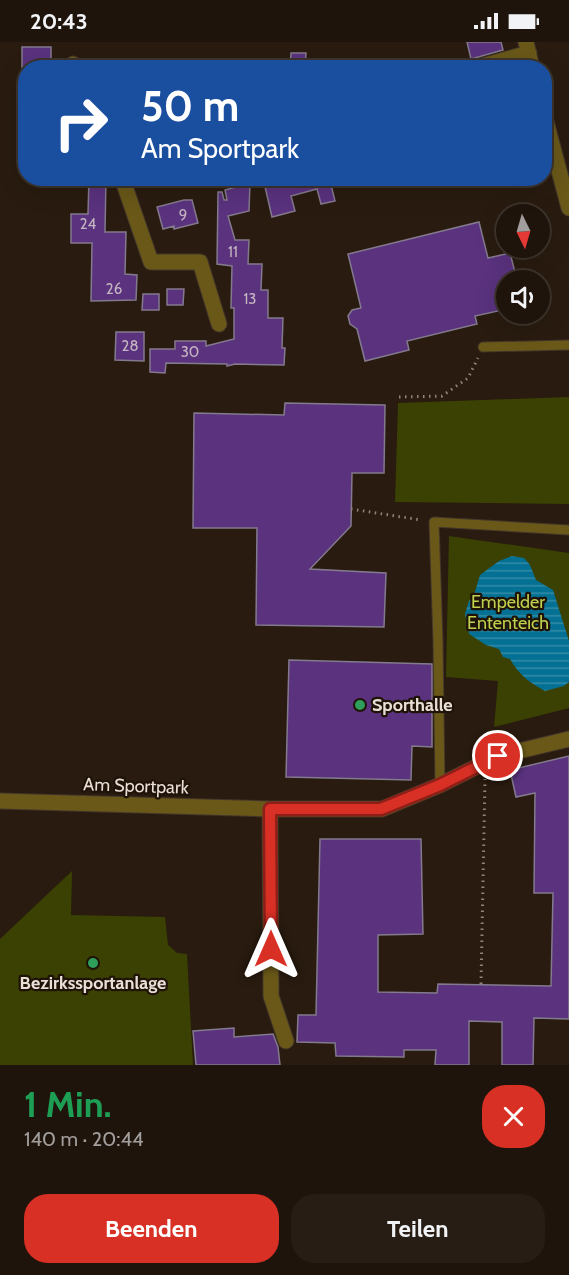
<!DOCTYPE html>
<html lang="de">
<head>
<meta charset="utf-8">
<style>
  body { margin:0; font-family:Cabin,sans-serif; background:#271d14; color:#f1f3f6; height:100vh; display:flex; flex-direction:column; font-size:22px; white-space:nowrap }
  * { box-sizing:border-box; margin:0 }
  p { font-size:20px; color:#a19e9d }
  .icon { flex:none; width:33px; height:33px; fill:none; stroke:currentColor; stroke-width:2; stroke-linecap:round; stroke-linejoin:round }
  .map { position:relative; height:1023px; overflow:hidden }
  .panel { display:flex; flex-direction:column; background:#1f140b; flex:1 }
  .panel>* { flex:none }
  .top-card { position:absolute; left:18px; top:18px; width:534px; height:126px; border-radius:24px; box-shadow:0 6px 24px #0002,0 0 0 2px #3c332c; background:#1a4fa0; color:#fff; overflow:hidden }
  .needle { width:39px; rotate:175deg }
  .buttons { position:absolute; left:496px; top:162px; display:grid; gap:12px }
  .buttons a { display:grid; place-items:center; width:54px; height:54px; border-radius:50%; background:#1f140b; box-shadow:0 6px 24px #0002,0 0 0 2px #3c332c; font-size:30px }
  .pin { position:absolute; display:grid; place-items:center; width:51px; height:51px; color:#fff; margin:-26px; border:3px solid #fff; border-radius:50%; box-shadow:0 2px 6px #0007 }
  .me { position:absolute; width:66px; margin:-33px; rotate:0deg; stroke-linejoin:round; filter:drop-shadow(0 0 4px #0008) }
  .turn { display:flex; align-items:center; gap:21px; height:126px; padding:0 24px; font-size:27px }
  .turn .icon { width:78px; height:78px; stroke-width:2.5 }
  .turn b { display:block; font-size:42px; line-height:51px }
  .round { display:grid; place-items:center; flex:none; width:63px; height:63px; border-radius:24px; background:#271d14 }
  .overview { display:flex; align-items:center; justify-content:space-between; height:102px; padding:0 24px }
  h1 { font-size:36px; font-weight:700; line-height:45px; color:#1e9e55 }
  .cta { display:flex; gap:12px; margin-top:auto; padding:12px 24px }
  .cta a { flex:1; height:69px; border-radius:24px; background:#d93025; color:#fff; font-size:24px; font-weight:700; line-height:69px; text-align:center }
  .cta a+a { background:#271d14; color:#f1f3f6 }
  .status { display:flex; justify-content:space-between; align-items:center; height:42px; padding:0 30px; background:#1f140b; direction:ltr }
  .status svg { height:16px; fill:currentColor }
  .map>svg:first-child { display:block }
  .green { fill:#3a4102 }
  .water { fill:url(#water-rules) }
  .building { fill:#5a327e; stroke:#837a8d; stroke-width:1.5 }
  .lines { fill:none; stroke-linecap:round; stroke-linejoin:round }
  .lane-casing { stroke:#44362b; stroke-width:11 }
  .street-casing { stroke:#44362b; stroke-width:17 }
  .path { stroke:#91857b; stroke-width:3; stroke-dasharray:1.5 4.5; stroke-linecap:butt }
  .lane { stroke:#695818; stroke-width:9 }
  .street { stroke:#695818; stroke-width:15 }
  .route-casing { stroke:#8d1f18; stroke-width:15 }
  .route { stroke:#d93025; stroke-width:10 }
  .leisure-dot { fill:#2e9e5b; stroke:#1f1207; stroke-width:2 }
  .labels { text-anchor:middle; stroke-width:4.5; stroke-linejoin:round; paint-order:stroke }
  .number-label { font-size:15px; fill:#c5b4c1 }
  .park-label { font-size:18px; fill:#bed14e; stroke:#1f1207 }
  .poi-label { font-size:18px; font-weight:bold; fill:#e9dfd7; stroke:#1f1207; text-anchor:start }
  .street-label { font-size:18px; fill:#e9dfd7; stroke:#1f1207 }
</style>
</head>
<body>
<div class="status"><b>20:43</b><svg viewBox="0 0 49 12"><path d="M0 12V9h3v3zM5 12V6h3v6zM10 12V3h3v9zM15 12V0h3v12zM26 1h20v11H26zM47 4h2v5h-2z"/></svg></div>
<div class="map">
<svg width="569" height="1023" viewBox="0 0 569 1023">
  <defs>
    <pattern id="water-rules" width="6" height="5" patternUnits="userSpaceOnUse" patternTransform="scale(1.5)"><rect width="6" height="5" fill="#037094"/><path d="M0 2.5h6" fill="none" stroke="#348ba7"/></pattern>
  </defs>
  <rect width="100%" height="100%" fill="#291b0f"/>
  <path class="green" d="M569 355V462L395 460 398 361Z
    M449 494 569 511V666L494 685 498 639 446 635Z
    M72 829 71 873 165 875 168 903 177 911 187 912 193 1023H0V897Z"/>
  <path class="water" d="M512 514 524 516 530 523 536 538 553 548 569 599V640L564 644 545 649C529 640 519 633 510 617L503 615 499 607 486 603 469 592 465 572 469 559 474 553 480 533 499 519Z"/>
  <path class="building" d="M467 0H501L503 8 471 17Z
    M22 5H51V26H22Z
    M291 11H306L305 26H290Z
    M89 136H106L105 190H126L125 232 137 233 136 258 91 259 92 201H71V172H88Z
    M263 136H337L338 142 331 143 335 159 321 162 317 147 291 154 295 169 272 175Z
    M250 141 249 169 228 174 235 198H249L248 222H262L261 248H268V276H283L282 306H285L284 323 235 322 227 324V322L166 321 165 331 150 330V307H175V299H206V304L234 297V266H231L232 224 217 222 218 150H222L224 158H227L225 148Z
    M184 158H192L198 181 174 187V184L163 187 157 165Z
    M479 180 488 216 510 211 517 238H507V267L475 274 477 282 407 299 409 308 365 319 357 287 350 282 348 274 352 268 361 266 348 212Z
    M167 247H184L183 263H167Z
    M143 252H159V268H142Z
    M116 290H144V319L115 318Z
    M285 361 385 363 384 431H352L351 484 310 527 386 531 384 585 256 583 257 486H193L194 371 284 373Z
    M289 618 432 622V705L412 704 411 738 286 735Z
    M569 714V977L534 976 533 1023H502V980L469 979V1023H435L436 1008H404V1015L336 1014 335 1001 297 1000 298 973H316L320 797H421L423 892 378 893V950L437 951 438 942 551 944 553 851H534L535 751 516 755 510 728Z
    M234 986V995L273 992 278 1005 280 1023H196L193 989Z"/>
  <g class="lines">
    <defs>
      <path id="lane" d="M483 305 569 303
        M440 743 438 599 434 480 569 488"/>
      <path id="street" d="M526 0 532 26
        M73 22 75 26
        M475 26 529 11
        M544 72 569 166
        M122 136 151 220H200L219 282
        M0 759 270 767H382L440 743 498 714 569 697
        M270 767 271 954 286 999"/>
    </defs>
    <use href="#lane" class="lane-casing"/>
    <use href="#street" class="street-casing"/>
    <path class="path" d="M399 355 442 354 468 336 478 316
      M351 467 421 478
      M481 942 485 737"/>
    <use href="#lane" class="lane"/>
    <use href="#street" class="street"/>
  </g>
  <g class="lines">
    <defs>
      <path id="route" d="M271 907 270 767H381L440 743 498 714"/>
    </defs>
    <use href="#route" class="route-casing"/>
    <use href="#route" class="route"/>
  </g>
  <g class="leisure-dot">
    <circle cx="360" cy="663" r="6"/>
    <circle cx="93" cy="921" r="6"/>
  </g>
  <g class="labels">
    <g class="number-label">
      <text x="183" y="178">9</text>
      <text x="88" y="187">24</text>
      <text x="233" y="215">11</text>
      <text x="114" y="252">26</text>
      <text x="250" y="262">13</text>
      <text x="130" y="309">28</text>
      <text x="190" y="315">30</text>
    </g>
    <g class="park-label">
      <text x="508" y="566">Empelder<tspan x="508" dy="21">Ententeich</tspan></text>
    </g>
    <g class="poi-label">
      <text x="372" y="669">Sporthalle</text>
      <text x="93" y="947" text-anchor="middle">Bezirkssportanlage</text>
    </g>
    <g class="street-label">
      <text transform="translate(136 744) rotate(2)" y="6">Am Sportpark</text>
    </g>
  </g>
</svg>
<div class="buttons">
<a><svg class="needle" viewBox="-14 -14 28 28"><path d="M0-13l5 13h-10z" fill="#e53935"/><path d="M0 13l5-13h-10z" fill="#a19e9d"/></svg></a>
<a><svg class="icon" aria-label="sound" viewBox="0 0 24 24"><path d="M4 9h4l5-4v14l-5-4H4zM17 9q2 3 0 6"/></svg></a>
</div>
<div class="pin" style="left:498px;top:714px;background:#d93025"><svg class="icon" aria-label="arrive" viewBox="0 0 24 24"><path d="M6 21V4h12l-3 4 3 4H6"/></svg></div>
<svg class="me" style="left:271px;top:907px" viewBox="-20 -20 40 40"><path d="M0-17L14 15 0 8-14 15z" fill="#d93025" stroke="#fff" stroke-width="4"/></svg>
<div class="top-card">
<div class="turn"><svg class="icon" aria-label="right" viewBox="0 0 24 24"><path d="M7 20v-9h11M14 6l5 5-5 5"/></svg><div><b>50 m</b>Am Sportpark</div></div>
</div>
</div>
<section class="panel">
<div class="overview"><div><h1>1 Min.</h1><p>140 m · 20:44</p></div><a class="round" style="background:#d93025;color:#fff"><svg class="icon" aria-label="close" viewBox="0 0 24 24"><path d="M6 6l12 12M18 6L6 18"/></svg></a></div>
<div class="cta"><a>Beenden</a><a>Teilen</a></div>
</section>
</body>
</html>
